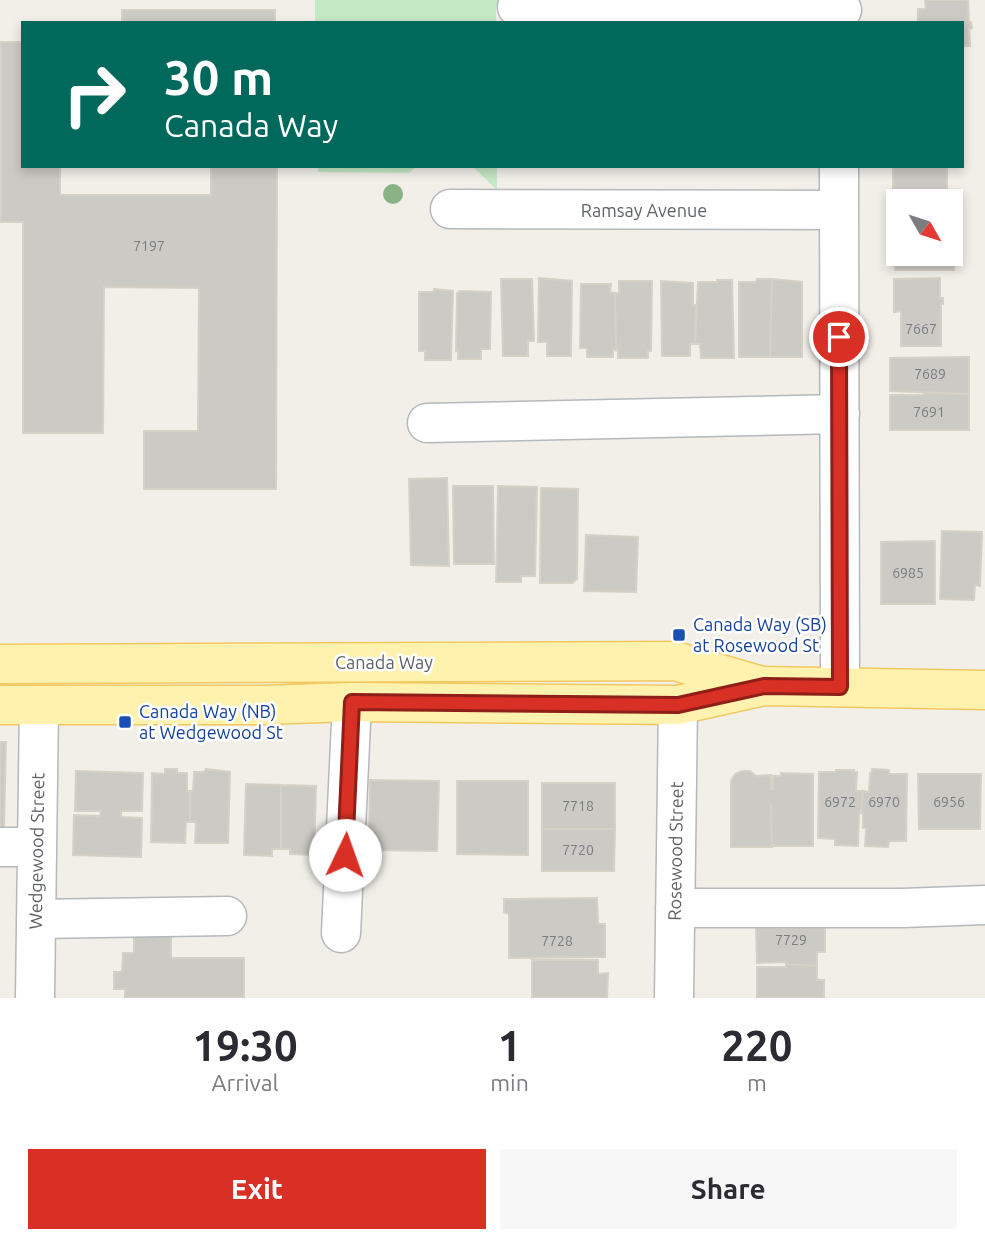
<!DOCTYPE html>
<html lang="en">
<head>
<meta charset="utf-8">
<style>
  body { margin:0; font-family:Ubuntu,sans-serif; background:#f7f7f7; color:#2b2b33; height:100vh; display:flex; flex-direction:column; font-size:26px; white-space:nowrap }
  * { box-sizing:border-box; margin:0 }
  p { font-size:23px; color:#7c7c81 }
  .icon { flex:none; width:38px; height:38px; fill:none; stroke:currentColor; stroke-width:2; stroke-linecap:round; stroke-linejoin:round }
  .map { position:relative; height:998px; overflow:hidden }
  .panel { display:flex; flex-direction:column; background:#fff; flex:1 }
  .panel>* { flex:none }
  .hud { position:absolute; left:21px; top:21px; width:943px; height:147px; border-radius:0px; box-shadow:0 4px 10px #0003; background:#00695c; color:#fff; overflow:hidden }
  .needle { width:46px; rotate:129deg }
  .tools { position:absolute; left:886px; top:189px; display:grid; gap:14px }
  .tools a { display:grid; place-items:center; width:77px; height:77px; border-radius:0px; background:#fff; box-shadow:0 4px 10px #0003; font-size:35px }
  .pin { position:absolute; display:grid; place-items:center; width:60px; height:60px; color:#fff; margin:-30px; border:4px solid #fff; border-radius:50%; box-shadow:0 2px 7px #0007 }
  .me { position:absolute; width:77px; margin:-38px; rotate:3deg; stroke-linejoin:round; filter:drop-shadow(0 0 5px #0008) }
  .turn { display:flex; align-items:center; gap:24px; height:147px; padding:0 28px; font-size:32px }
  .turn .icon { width:91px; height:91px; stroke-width:2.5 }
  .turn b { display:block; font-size:49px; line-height:60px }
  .eta { display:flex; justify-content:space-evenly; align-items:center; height:119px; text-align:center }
  .eta b { font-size:42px; font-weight:600; line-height:49px }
  .action { display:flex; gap:14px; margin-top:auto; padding:14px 28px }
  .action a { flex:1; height:80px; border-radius:0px; background:#d93025; color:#fff; font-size:28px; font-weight:600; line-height:80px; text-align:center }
  .action a+a { background:#f7f7f7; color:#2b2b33 }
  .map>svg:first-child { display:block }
  .green { fill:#c5e8c5 }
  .building { fill:#cccac5; stroke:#d6d1c6; stroke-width:2 }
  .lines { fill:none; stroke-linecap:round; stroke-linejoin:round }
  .minor-casing { stroke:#b5b8bc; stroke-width:41 }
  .major-casing { stroke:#f2c960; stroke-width:41 }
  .minor { stroke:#fff; stroke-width:38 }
  .major { stroke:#fff2af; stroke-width:38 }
  .tree { fill:#89b387 }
  .route-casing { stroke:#8d1f18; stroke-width:18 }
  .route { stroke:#d93025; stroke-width:12 }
  .transit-dot { fill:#1a4fb4; stroke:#fff; stroke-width:2.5 }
  .labels { text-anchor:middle; stroke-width:5; stroke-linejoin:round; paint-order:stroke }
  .number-label { font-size:14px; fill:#7a7d7f }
  .street-label { font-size:18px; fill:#5f6368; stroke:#fff }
  .transit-label { font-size:18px; fill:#164399; stroke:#fff; text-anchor:start }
</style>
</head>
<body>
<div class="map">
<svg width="985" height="998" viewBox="0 0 985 998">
  <rect width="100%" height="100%" fill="#f1efe8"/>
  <path class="green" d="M315 0H653L517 7 496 5V23H315Z
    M318 166H417L409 173 318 172Z
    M472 166H497V190Z"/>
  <path class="building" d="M925 0H968L969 22H971L972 28 969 29 970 46H962V23H918V9H926Z
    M122 10H275V23H122Z
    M1 42H23V166H60V195H211V166H277L276 489H144V431H198L199 288 104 287 103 433H23V222H1Z
    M893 166H947V193H934L935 201 893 203Z
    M892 211H898V254H950V211H954V270H895Z
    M539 278 572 281 571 356H547V342H538Z
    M940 278V298H943V304H941V346H901V311L894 312V279Z
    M501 279H532L534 341H528V356H503Z
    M757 279H772L770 357H739V282H756Z
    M772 279 802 282V357H770Z
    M717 280H732L734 358H701L700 344H695L698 282H717Z
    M619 281H652L651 351H648V358H618V349L616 350 615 293H619Z
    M661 281 693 283V305H696L695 344H690V356H662Z
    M581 284H611L610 292 615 293 616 350 613 349V357H587V348H580Z
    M434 289 453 291 451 360H425V351H419V292H434Z
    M460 291 491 292 490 349H481V359H458V350L456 351 457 293Z
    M969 357V394L890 391V358Z
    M923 393 969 394V430H890V395H923Z
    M447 478 449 566 411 565 409 479Z
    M453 486H493L494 564H454Z
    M498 486 537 487 535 576H521V582H496Z
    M541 488 578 489 577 579 572 583H540Z
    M942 531 982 532 980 586 975 585 974 600 940 599Z
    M586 535 638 537 636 592 584 591Z
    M935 541V604H881V542Z
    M0 742H6L4 828H0Z
    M165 769H177V773H187V791H190V822H186L185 843 151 842 152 773 165 774Z
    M206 769 230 772 228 843H195L196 822H190V791H193L194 772H204Z
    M872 769 889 770V774H907L906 841H889L888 847 865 846 866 828H863V813H861L863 791 869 792 870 773 872 772Z
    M836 770H854V772H857L856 791H863L861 813H859L858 846 835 845V839L818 838 819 772H836Z
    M76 771 143 773 142 811H121V817L142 818 141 857 73 855 74 815 100 816 101 811H75Z
    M742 771H750L756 776 771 775V789H773V776H781V773L813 774V846H772L771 805 772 847H731V781L735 774Z
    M918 774H981L980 829H919Z
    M370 780 439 781 437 851 369 850Z
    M457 781H528V855L457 854Z
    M542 783H615V829H542Z
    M246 784 281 785V849H272V856L244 855Z
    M281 785 316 786 314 855 290 854V849H281Z
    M542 829H615L614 871H542Z
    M597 898 598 924H605V957L509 958V914L504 912V899Z
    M756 928H825V952H817V966L786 964V962L757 963Z
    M134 936H171V958H244V998H125V989H114V972H122L123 953H134Z
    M532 960H598V974L608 973 607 998H532Z
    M786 964 817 966V980H824V998H757V967H786Z"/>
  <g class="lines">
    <defs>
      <path id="minor" d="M517 7 817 8 842 10
        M839 166 840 687
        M450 209 838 210
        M427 423 840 414
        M0 847H37
        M675 908H903L985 905
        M36 919 227 916
        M341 933 352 702
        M35 998 39 705
        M674 998 678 705"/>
      <path id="major" d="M0 664 675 661 758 685
        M0 705H263L352 702 678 705 764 686 985 690"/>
    </defs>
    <use href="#minor" class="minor-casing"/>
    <use href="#major" class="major-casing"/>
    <use href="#minor" class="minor"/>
    <use href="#major" class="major"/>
  </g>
  <circle class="tree" cx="393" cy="194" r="10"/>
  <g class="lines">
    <defs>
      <path id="route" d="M345 855 352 702 678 705 764 686 840 687 839 337"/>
    </defs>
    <use href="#route" class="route-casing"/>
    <use href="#route" class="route"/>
  </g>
  <g class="transit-dot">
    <rect x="672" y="628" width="14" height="14" rx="3.5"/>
    <rect x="118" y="715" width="14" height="14" rx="3.5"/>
  </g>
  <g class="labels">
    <g class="number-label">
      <text x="149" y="251">7197</text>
      <text x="921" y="334">7667</text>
      <text x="930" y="379">7689</text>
      <text x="929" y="417">7691</text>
      <text x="908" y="578">6985</text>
      <text x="840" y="807">6972</text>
      <text x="884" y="807">6970</text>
      <text x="949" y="807">6956</text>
      <text x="578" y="811">7718</text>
      <text x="578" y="855">7720</text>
      <text x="791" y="945">7729</text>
      <text x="557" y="946">7728</text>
    </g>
    <g class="street-label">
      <text x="644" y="217">Ramsay Avenue</text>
      <text x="384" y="669">Canada Way</text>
      <text transform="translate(37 851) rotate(-89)" y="6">Wedgewood Street</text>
      <text transform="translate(676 851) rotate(-89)" y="6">Rosewood Street</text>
    </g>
    <g class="transit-label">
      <text x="693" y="631">Canada Way (SB)<tspan x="693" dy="21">at Rosewood St</tspan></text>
      <text x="139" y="718">Canada Way (NB)<tspan x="139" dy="21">at Wedgewood St</tspan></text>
    </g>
  </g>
</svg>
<div class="tools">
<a><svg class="needle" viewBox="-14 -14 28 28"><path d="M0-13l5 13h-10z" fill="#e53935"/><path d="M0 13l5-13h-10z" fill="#7c7c81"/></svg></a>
</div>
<div class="pin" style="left:839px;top:337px;background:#d93025"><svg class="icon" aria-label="arrive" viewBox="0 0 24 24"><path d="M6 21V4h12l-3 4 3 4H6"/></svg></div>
<svg class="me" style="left:345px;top:855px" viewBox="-20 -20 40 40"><circle r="19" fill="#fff"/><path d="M0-13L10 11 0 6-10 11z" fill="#d93025"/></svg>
<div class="hud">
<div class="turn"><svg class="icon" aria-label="right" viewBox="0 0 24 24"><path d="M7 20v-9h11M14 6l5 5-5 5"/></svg><div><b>30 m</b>Canada Way</div></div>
</div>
</div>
<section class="panel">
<div class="eta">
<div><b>19:30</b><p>Arrival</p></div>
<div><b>1</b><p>min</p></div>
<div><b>220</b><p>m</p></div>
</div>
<div class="action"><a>Exit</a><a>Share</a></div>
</section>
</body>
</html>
